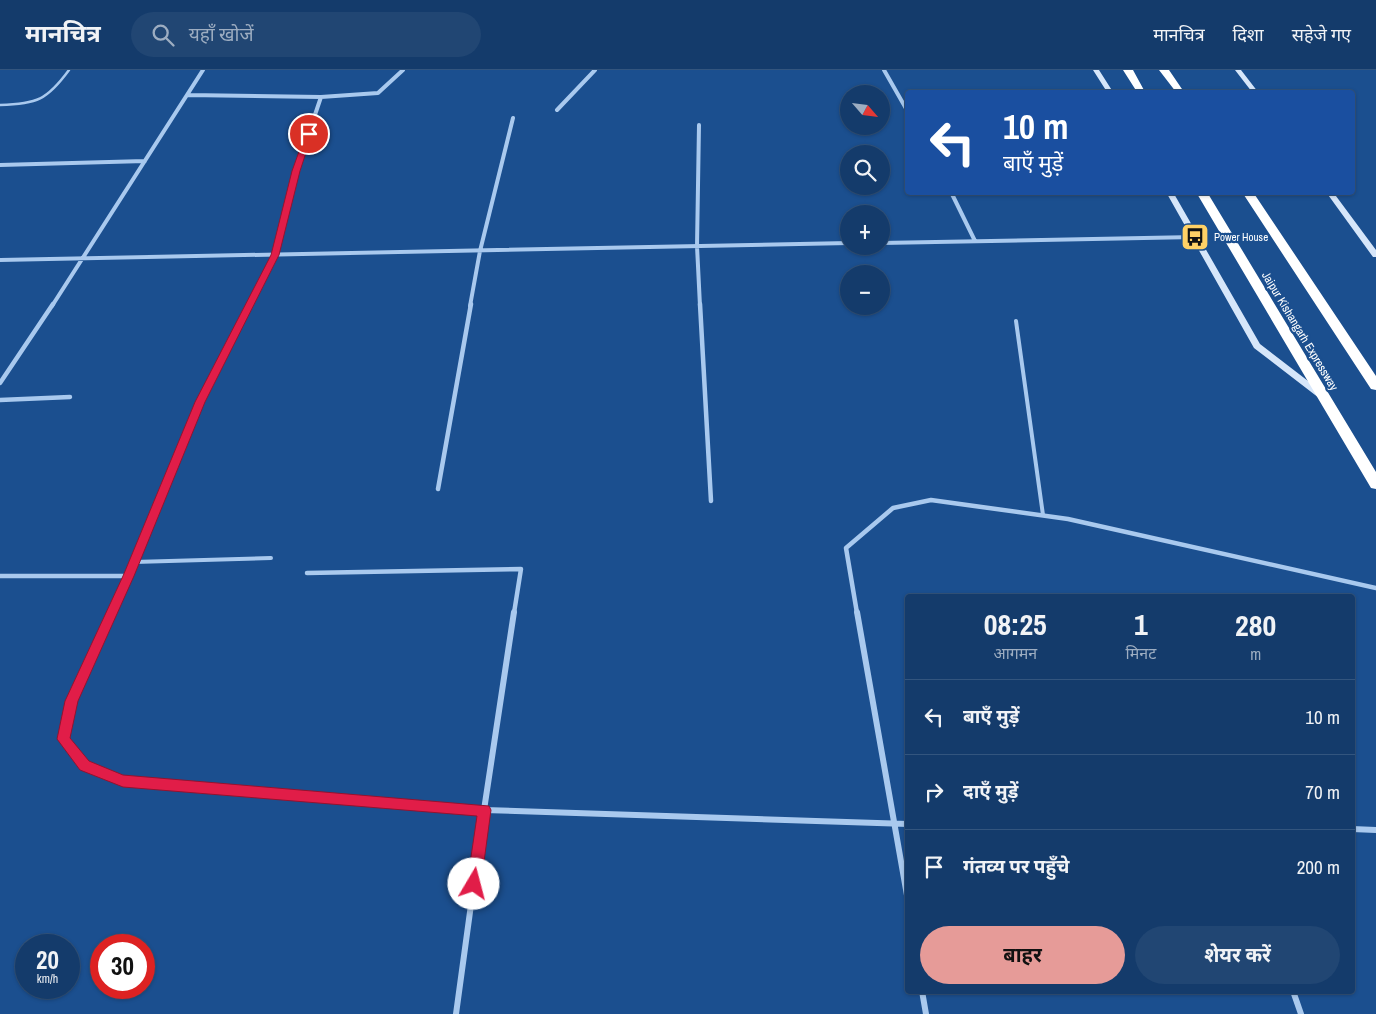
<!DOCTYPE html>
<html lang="hi">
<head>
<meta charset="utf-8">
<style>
  body { margin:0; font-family:"Archivo Narrow","Noto Sans Devanagari",sans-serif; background:#214673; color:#f1f3f6; height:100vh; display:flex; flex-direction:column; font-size:19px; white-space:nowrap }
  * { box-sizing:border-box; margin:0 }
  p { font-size:16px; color:#9dadc1 }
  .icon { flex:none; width:28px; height:28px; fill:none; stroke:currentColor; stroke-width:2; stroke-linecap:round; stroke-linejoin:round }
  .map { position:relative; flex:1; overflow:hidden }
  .panel { position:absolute; left:905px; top:524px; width:450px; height:400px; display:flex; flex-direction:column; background:#143b6b; border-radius:5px; box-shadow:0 1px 4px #0004,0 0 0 1px #33557e }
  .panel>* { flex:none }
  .banner { position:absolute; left:905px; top:20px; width:450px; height:105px; border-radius:5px; box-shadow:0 1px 4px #0004,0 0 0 1px #33557e; background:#1a4fa0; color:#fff; overflow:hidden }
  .needle { width:32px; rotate:118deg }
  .controls { position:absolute; left:840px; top:15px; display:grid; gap:10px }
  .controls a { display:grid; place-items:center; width:50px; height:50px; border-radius:50%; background:#143b6b; box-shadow:0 1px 4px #0004,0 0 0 1px #33557e; font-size:25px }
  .speed { position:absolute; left:15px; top:864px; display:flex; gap:10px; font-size:25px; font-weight:700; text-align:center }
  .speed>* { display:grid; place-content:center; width:65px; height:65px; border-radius:50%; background:#143b6b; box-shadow:0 1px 4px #0004,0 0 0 1px #33557e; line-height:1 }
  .speed small { font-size:12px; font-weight:400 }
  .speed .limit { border:8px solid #d22; background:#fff; color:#111 }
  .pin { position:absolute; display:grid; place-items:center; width:42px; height:42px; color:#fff; margin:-21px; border:2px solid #fff; border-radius:50%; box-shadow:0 1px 5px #0007 }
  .me { position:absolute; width:55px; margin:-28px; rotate:8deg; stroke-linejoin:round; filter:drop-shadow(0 0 4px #0008) }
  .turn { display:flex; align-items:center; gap:18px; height:105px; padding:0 15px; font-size:22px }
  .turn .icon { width:65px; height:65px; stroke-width:2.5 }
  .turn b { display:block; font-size:35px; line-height:42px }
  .eta { display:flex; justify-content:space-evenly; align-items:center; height:85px; text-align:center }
  .eta b { font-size:30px; font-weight:700; line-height:35px }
  .action { display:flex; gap:10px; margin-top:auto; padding:10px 15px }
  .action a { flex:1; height:58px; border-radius:30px; background:#e69b98; color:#111; font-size:20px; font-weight:700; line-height:58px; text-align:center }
  .action a+a { background:#214673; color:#f1f3f6 }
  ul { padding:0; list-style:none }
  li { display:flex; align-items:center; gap:15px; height:75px; padding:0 15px; border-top:1px solid #33557e }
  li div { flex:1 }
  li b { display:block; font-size:19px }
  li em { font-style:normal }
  header { display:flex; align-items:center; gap:30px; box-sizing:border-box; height:70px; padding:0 25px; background:#143b6b; border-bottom:1px solid #33557e }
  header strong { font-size:24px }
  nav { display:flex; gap:28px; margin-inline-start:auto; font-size:18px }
  .search { width:350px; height:45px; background:#214673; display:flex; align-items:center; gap:12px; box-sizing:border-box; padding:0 18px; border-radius:28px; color:#9dadc1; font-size:19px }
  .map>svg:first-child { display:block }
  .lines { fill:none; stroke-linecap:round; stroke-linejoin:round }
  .lane-far1 { stroke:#a9c9ee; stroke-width:2.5 }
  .lane { stroke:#a9c9ee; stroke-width:4 }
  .street-far2 { stroke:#a9c9ee; stroke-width:4 }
  .street-far1 { stroke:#a9c9ee; stroke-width:4.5 }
  .street { stroke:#a9c9ee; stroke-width:6 }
  .secondary { fill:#d6e6fa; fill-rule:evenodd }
  .highway { fill:#fff; fill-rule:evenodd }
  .route { fill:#e11d48; stroke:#92132f }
  .labels { text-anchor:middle; stroke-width:4.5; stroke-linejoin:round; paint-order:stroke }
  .far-poi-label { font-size:11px; fill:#fff; stroke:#1b4f8f; text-anchor:start }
  .street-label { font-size:12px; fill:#fff; stroke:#1b4f8f }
</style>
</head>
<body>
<header>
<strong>मानचित्र</strong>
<div class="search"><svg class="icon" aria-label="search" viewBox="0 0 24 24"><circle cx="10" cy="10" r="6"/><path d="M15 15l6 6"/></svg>यहाँ खोजें</div>
<nav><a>मानचित्र</a><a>दिशा</a><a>सहेजे गए</a></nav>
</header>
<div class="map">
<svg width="1376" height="944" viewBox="0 0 1376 944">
  <rect width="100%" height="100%" fill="#1b4f8f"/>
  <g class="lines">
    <path class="lane-far1" d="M0 35C37 34 47 30 69 0"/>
    <path class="lane" d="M1016 251 1043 445
      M134 492 271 488"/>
    <path class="street-far2" d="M884 0 908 42
      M188 25 321 27 378 23 403 0
      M557 40 595 0
      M699 55 697 176 700 236
      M0 95 145 91
      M951 122 975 171
      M881 173 1195 167
      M0 190 849 173
      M52 236 203 0
      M249 236 275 185 296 101 321 27
      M470 236 480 181 513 48"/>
    <path class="street-far1" d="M700 234 711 431
      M0 313 53 234
      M0 330 70 327
      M438 419 471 234
      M307 503 521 499 514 543
      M0 506H128
      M111 543 200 332 250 234
      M857 543 846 478 893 438 931 430 1068 449 1376 518"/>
    <path class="street" d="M112 542 72 631 63 669 85 696 123 711 484 740 514 542
      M857 542 908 831
      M1352 759 1376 760
      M922 921 926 944
      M1293 921 1301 944
      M456 944 484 740 908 754"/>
    <path class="secondary" d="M1093 0H1099L1113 22H1107Z
      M1235 0H1241L1258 22H1252Z
      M1166 122H1173L1260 274 1325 324 1326 326 1325 328H1319L1254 278Z
      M1326 122H1333L1376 180V187H1373Z"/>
    <path class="highway" d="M1123 0H1133L1145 22H1137Z
      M1159 0H1169L1184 22H1176Z
      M1196 122H1207L1376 402V419L1371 418Z
      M1242 122H1253L1376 306V320L1371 319Z"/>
  </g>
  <path class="route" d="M306 62 312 64 300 101 279 185 205 332 134 506 78 631 70 668 89 691 123 705 489 736 491 740 481 814 479 819 474 821 469 819 467 814 477 746 123 717 80 700 57 669 65 631 123 506 195 332 271 185 292 101Z"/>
  <defs>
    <symbol id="bus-square" viewBox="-11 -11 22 22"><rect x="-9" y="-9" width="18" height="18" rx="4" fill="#ffd166" stroke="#1b4f8f"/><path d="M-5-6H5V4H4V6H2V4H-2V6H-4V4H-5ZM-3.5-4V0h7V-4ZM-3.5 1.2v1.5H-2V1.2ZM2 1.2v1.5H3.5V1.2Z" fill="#111"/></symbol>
  </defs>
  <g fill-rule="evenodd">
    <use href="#bus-square" x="1179" y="151" width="32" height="32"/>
  </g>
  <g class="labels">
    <g class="far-poi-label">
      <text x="1214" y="171">Power House</text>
    </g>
    <g class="street-label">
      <text transform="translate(1300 261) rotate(59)" y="4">Jaipur Kishangarh Expressway</text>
    </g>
  </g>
</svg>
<div class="controls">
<a><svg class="needle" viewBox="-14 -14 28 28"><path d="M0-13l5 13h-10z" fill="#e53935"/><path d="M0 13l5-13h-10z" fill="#9dadc1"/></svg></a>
<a><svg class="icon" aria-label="search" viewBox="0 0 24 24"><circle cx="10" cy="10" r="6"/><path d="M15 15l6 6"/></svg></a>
<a>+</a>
<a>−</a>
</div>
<div class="speed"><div>20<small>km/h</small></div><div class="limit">30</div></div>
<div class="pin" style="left:309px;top:64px;background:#d93025"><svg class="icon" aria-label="arrive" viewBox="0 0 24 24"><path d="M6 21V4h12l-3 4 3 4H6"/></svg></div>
<svg class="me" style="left:474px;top:814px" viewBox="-20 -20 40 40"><circle r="19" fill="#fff"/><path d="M0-13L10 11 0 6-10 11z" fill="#e11d48"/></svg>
<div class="banner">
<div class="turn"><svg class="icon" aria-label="left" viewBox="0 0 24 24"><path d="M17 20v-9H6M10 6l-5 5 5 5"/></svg><div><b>10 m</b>बाएँ मुड़ें</div></div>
</div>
<section class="panel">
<div class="eta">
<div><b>08:25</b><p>आगमन</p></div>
<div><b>1</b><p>मिनट</p></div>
<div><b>280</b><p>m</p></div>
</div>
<ul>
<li><svg class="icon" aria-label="left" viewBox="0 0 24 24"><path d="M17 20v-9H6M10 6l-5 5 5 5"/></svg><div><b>बाएँ मुड़ें</b></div><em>10 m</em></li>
<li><svg class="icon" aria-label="right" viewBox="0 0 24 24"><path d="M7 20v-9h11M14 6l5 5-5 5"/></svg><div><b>दाएँ मुड़ें</b></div><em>70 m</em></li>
<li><svg class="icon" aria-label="arrive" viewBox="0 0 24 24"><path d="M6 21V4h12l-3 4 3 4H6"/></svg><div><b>गंतव्य पर पहुँचे</b></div><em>200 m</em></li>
</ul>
<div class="action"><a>बाहर</a><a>शेयर करें</a></div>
</section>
</div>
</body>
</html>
